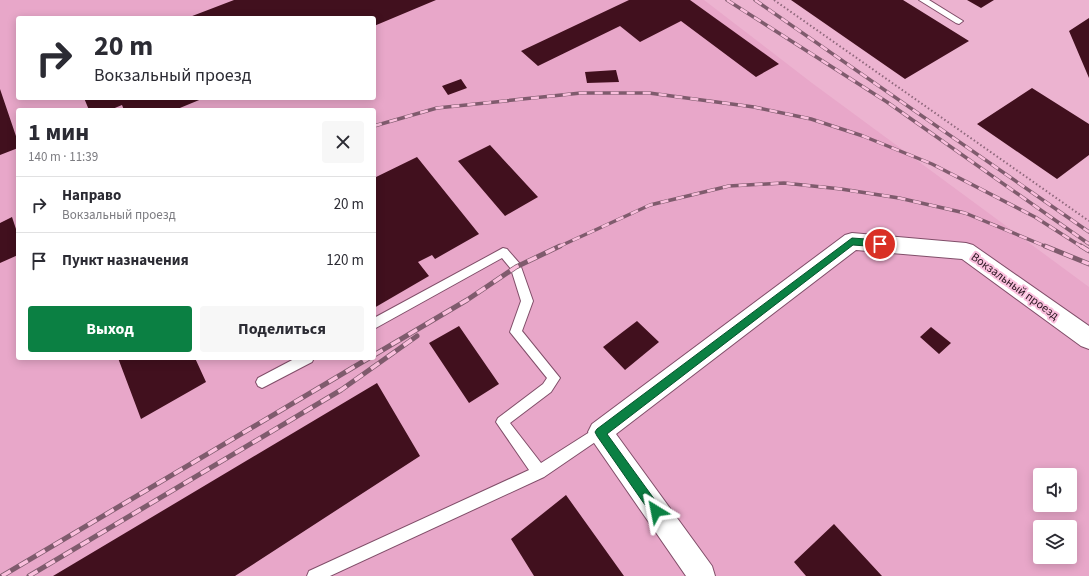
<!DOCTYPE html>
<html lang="ru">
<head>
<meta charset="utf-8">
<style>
  body { margin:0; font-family:"Source Sans 3",sans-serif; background:#f7f7f7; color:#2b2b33; height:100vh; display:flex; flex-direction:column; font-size:15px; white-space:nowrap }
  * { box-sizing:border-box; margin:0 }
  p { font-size:13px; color:#7c7c81 }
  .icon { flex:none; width:22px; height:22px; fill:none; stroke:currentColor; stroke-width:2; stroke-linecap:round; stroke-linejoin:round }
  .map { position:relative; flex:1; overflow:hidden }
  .details { position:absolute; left:16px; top:108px; width:360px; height:252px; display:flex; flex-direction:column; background:#fff; border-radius:4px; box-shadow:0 2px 10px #0003 }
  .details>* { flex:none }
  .guide { position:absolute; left:16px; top:16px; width:360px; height:84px; border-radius:4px; box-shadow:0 2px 10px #0003; background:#fff; color:#2b2b33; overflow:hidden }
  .fabs { position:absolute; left:1033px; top:468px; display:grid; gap:8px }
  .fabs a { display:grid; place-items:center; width:44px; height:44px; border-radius:4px; background:#fff; box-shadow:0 2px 10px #0003; font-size:20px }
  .pin { position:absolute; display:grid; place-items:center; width:34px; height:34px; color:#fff; margin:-17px; border:2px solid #fff; border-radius:50%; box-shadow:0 1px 4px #0007 }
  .me { position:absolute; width:44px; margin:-22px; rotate:325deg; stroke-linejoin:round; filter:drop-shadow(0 0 3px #0008) }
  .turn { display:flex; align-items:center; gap:14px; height:84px; padding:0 12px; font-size:18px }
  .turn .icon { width:52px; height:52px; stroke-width:2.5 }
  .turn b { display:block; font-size:28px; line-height:34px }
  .round { display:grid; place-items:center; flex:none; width:42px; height:42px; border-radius:4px; background:#f7f7f7 }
  .head { display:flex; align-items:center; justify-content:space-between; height:68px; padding:0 12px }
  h1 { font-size:24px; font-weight:700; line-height:30px }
  .cta { display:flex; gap:8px; margin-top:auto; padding:8px 12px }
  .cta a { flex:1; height:46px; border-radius:4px; background:#0b8043; color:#fff; font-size:16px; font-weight:700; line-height:46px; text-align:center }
  .cta a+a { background:#f7f7f7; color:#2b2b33 }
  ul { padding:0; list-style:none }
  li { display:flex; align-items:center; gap:12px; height:56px; padding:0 12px; border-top:1px solid #e1e1e2 }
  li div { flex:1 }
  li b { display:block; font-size:15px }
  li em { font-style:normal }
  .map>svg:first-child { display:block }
  .built { fill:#e8a7c9; fill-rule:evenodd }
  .building { fill:#41101e }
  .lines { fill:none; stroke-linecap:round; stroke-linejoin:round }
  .lane-casing { stroke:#804e69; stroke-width:2 }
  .street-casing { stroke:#804e69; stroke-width:2 }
  .path { stroke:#8e677b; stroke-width:2; stroke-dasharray:1.5 2.5; stroke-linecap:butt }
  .lane { fill:#fff; fill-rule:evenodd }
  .street { fill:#fff; fill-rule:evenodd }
  .rail-far1-casing { stroke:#7f5b6d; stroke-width:3.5 }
  .rail-casing { stroke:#7f5b6d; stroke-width:5 }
  .rail-far1 { stroke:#fabfdd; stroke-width:2.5; stroke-dasharray:8; stroke-linecap:butt }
  .rail { stroke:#fabfdd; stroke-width:3.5; stroke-dasharray:10; stroke-linecap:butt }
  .route { fill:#0b8043; stroke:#07532c }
  .labels { text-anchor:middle; stroke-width:4; stroke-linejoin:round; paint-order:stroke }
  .street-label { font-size:12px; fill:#2c1722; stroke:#fabfdd }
</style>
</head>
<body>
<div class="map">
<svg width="1089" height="576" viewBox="0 0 1089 576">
  <rect width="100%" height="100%" fill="#ecb3d0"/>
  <path class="built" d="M0 0H704L812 83 1089 287V576H0ZM18 18H374V98H18ZM18 110H374V358H18ZM1040 475H1070V505H1040ZM1040 527H1070V557H1040Z"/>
  <path class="building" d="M234 0H436L374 26V18H187Z
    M629 0H690L779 64 756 77 681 21 640 42 620 26 538 66 521 51Z
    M791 0H903L969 41 905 79Z
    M967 0H994L981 8Z
    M1089 18V78L1069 31Z
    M616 70 619 82 587 83 585 72Z
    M461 79 467 88 448 95 442 86Z
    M1032 88 1089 124V155L1057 179 977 124Z
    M0 89 18 142V148L0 155Z
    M84 98H204L175 110H124L122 105 110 110H89Z
    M490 145 538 197 505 216 458 161Z
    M417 157 479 234 435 259 432 255 418 262 429 276 374 308V178Z
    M12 217 18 235V255L0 263V223Z
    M637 321 659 342 625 370 603 347Z
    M459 326 499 384 469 403 429 343Z
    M931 327 951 343 939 354 920 337Z
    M118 358H195L206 382 141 419Z
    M377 383 420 456 235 576H53Z
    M566 495 624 576H534L511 539Z
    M834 524 882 576H806L794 562Z"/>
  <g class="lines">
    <defs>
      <path id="lane" d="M919 0H929L963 21 959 24 956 23Z
        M503 248 507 249 520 264 533 301 522 331 560 378 551 392 510 423 541 463 596 428 600 426 604 428 606 432 604 436 544 477 330 576H307L309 571 529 470 496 422 498 418 543 384 547 378 510 332 521 301 511 269 502 258 374 329V318Z
        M296 358H314L312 362 266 386 262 388 258 386 256 382 258 378Z"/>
      <path id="street" d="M852 233 966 243 973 245 1089 326V349L1081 346 962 259 856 250 616 434 712 566 715 576H686L592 440 588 432 592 424 845 235Z"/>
    </defs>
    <use href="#lane" class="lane-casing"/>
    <use href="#street" class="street-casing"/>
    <path class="path" d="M774 0 1089 221"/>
    <use href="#lane" class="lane"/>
    <use href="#street" class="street"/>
    <defs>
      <path id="rail-far1" d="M727 0 887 102 1089 244
        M755 0 1089 232
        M374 126 437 108 581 93H649L754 107 811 119 863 136 932 164 1035 217 1082 247
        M558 247 650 205 729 186 784 183 841 189 899 198 965 213 1047 247"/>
      <path id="rail" d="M1045 246 1089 264
        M1081 246 1089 251
        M374 355 467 300 516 267 560 246
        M2 576 369 358
        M29 576 341 390 417 336"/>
    </defs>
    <use href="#rail-far1" class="rail-far1-casing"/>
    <use href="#rail" class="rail-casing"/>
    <use href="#rail-far1" class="rail-far1"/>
    <use href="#rail" class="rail"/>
  </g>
  <path class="route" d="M852 238 880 240 885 244 880 247 853 245 607 434 660 507 661 511 660 515 656 516 652 515 597 436 595 432 597 429Z"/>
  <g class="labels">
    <g class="street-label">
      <text transform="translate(1015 286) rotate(36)" y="4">Вокзальный проезд</text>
    </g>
  </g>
</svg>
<div class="fabs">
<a><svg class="icon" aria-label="sound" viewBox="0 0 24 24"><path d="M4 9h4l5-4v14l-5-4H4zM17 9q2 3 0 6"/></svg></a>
<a><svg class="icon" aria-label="layers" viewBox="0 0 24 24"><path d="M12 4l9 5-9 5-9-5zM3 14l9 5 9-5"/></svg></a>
</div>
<div class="pin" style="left:880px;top:244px;background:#d93025"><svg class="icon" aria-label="arrive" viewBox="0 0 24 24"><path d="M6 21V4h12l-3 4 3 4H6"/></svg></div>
<svg class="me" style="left:656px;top:511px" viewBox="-20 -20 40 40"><path d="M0-17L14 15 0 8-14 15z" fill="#0b8043" stroke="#fff" stroke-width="4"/></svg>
<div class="guide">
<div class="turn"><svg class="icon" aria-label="right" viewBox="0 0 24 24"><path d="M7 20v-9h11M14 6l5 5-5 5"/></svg><div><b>20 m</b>Вокзальный проезд</div></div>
</div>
<section class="details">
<div class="head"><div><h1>1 мин</h1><p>140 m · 11:39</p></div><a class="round"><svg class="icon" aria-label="close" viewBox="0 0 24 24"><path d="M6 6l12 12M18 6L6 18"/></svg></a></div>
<ul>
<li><svg class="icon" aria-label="right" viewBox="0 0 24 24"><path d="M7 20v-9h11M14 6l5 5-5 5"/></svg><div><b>Направо</b><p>Вокзальный проезд</p></div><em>20 m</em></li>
<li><svg class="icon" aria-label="arrive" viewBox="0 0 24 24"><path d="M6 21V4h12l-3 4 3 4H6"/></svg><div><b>Пункт назначения</b></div><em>120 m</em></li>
</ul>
<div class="cta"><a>Выход</a><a>Поделиться</a></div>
</section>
</div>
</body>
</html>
